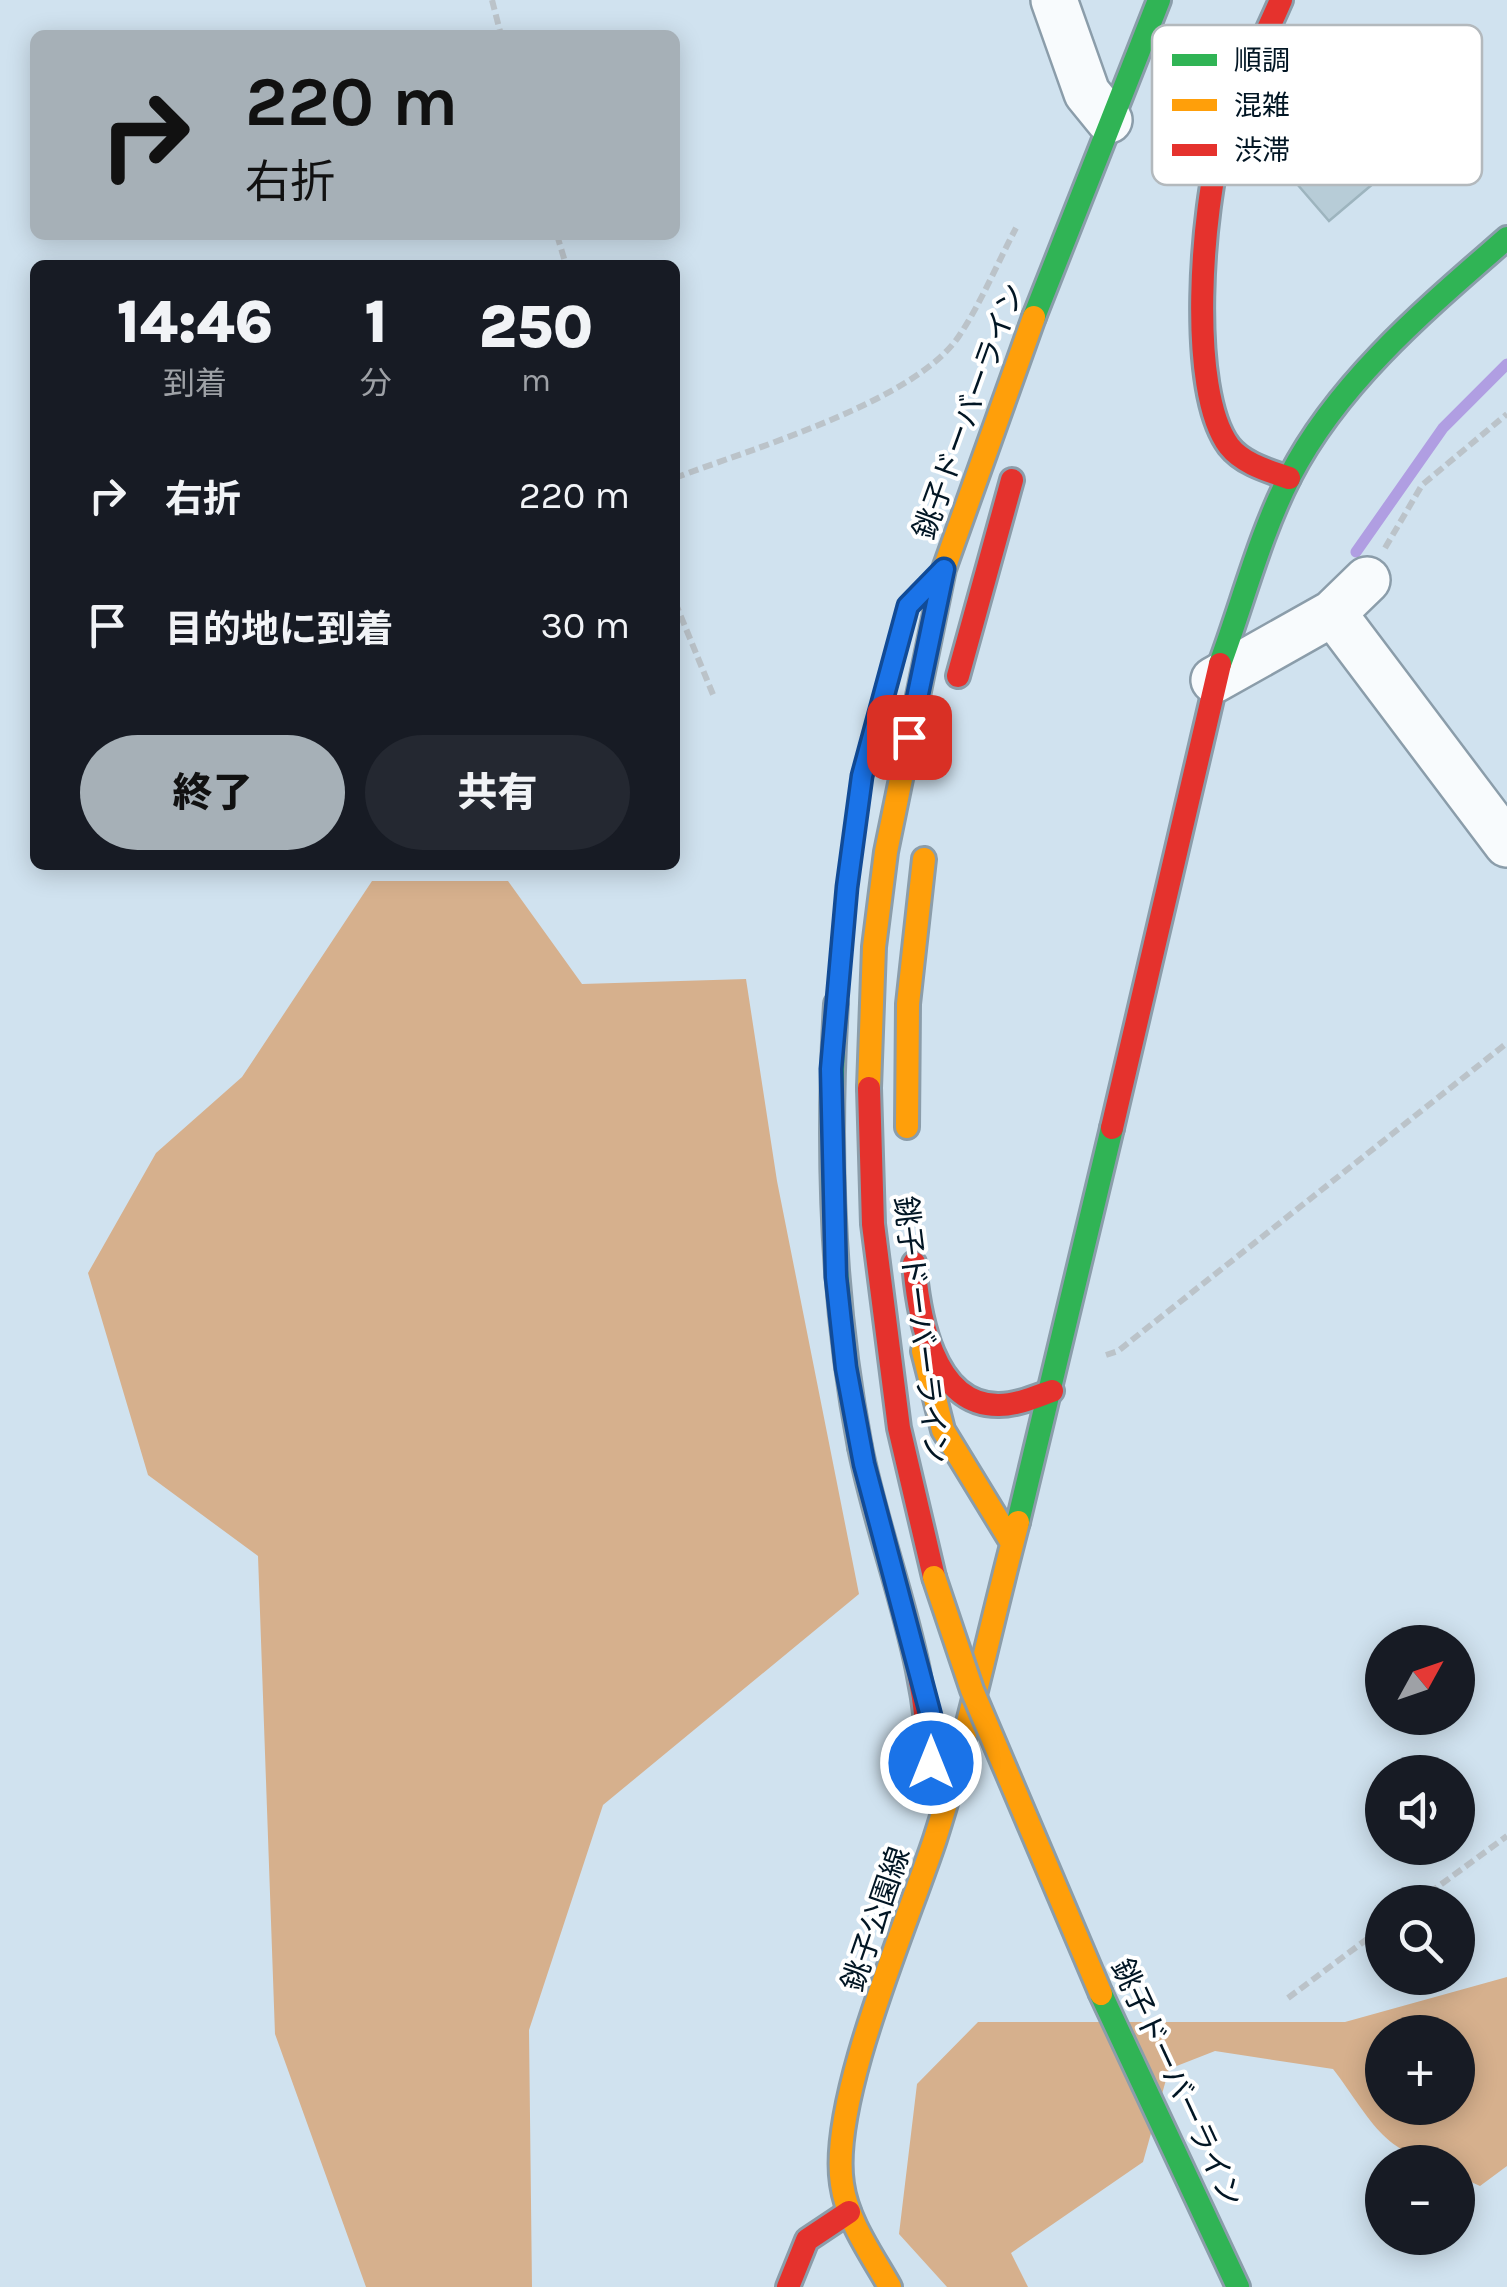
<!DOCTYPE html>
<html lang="ja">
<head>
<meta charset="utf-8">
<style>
  body { margin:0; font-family:Karla,"Noto Sans JP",sans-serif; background:#242831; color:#f1f3f6; height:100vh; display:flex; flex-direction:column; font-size:38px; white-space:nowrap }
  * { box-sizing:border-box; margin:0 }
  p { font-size:32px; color:#9ea1a6 }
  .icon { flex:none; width:55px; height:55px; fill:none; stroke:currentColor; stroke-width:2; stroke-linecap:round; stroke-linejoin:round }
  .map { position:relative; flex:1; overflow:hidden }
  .details { position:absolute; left:30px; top:260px; width:650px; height:610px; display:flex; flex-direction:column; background:#171b24; border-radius:15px; box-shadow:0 5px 25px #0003 }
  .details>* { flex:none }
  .banner { position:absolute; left:30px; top:30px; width:650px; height:210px; border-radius:15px; box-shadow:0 5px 25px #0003; background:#a6b0b7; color:#111; overflow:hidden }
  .needle { width:65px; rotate:50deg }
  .tools { position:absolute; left:1365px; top:1625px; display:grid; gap:20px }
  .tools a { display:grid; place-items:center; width:110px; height:110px; border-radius:50%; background:#171b24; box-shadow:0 5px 25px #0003; font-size:50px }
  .pin { position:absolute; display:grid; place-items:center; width:85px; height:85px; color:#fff; margin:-42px; border-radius:20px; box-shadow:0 5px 15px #0006 }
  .me { position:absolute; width:110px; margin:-55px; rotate:0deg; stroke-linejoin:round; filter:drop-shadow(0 0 8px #0008) }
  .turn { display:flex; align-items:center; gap:35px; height:210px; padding:0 50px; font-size:45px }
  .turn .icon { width:130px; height:130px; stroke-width:2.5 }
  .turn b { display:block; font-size:70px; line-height:85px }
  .eta { display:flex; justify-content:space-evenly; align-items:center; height:170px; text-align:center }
  .eta b { font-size:60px; font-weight:800; line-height:70px }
  .button { display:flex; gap:20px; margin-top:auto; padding:20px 50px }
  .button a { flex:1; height:115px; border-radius:60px; background:#a6b0b7; color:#111; font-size:40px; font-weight:800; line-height:115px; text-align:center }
  .button a+a { background:#242831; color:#f1f3f6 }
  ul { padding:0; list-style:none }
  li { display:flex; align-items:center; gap:30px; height:130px; padding:0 50px }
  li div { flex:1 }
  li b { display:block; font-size:38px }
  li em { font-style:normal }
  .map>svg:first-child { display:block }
  .forest { fill:#d6b08d; fill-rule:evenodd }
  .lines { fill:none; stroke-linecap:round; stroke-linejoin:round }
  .stream { stroke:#b09ee2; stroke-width:11 }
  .building { fill:#b7ccd7; stroke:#9db4be; stroke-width:2.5 }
  .street-casing { stroke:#8b9daa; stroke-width:50 }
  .fast-casing { stroke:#8b9daa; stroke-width:28 }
  .slow-casing { stroke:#8b9daa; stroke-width:28 }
  .jam-casing { stroke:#8b9daa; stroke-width:28 }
  .path { stroke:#bbc3c9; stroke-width:6; stroke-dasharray:10 5; stroke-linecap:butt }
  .street { stroke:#f8fbfd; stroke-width:45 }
  .fast { stroke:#30b455; stroke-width:22 }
  .slow { stroke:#ff9f0a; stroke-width:22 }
  .jam { stroke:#e5322d; stroke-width:22 }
  .slow-bridge-casing { stroke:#8b9daa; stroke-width:28; stroke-linecap:butt }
  .slow-bridge { stroke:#ff9f0a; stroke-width:22 }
  .route-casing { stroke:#114b97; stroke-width:25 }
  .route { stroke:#1a73e8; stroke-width:18 }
  .labels { text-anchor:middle; stroke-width:8; stroke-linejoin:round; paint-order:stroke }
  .street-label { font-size:30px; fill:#021624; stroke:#fff }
  .key { fill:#fff; stroke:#b3b9bd; stroke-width:2.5 }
  .key-label { font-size:28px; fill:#021624 }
</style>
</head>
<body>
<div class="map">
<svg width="1507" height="2287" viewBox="0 0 1507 2287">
  <rect width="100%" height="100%" fill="#d0e2ef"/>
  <path class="forest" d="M372 881H508L582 984 746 979 777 1181 859 1594 603 1805 529 2030 532 2287H366L275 2034 258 1556 148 1475 88 1273 156 1153 242 1077Z
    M1507 1977V2166L1480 2186 1458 2176V2162C1385 2162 1373 2121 1333 2069L1215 2051 1169 2069 1143 2162 1011 2253 1028 2287H947L899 2234 917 2084 978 2022H1345ZM1382 2032H1458V2108H1382Z"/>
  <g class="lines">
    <path class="stream" d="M1356 552 1443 428 1507 364"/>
  </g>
  <path class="building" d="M1330 117 1381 177 1329 221 1278 162Z"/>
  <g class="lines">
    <defs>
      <path id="street" d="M1054 0 1087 93 1109 120
        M1333 613 1507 844
        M1214 680 1333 613 1367 580"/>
      <path id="fast" d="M1034 317 1159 0
        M1220 664C1243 602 1260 534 1290 476 1339 381 1428 307 1507 238
        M836 1004C827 1153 832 1300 860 1447
        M1018 1522 1112 1128
        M1101 1994 1238 2287"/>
      <path id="slow" d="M869 1088 874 947 886 852 944 569 1034 317
        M907 1127 908 1004 924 859
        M923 1351 943 1430 1012 1543
        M890 2287C872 2255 847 2221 842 2184 829 2101 907 1924 935 1839 968 1736 990 1627 1018 1522"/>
      <path id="jam" d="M1281 0C1261 46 1237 92 1222 140 1202 206 1187 390 1229 446 1243 464 1269 471 1289 478
        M958 676 1012 480
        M869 1088 873 1224 899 1428 934 1577
        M1112 1128 1220 664
        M914 1263C918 1312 932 1406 999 1405 1017 1405 1035 1397 1052 1391
        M860 1447C883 1561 932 1664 929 1782
        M788 2287 807 2240 849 2212"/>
    </defs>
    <use href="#street" class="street-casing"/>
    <use href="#fast" class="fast-casing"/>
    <use href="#slow" class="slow-casing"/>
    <use href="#jam" class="jam-casing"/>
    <path class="path" d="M492 0 501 35
      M557 235 566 265
      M675 478C750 449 915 402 959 336 981 303 997 264 1016 228
      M1385 548 1422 485 1507 414
      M675 602 714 697
      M1106 1355 1118 1351 1507 1043
      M1417 1902 1507 1836
      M1288 1998 1382 1928"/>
    <use href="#street" class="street"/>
    <use href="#fast" class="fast"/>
    <use href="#slow" class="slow"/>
    <use href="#jam" class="jam"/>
    <defs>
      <path id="slow-bridge" d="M934 1577 972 1690 1101 1994"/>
    </defs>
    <use href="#slow-bridge" class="slow-bridge-casing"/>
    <use href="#slow-bridge" class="slow-bridge"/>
  </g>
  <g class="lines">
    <defs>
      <path id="route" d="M909 737 944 569 908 606 862 776 847 887 831 1069 836 1277 846 1368 864 1464 931 1716V1763"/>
    </defs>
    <use href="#route" class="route-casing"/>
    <use href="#route" class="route"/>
  </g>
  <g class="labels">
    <g class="street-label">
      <text transform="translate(969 411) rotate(-70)" y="10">銚子ドーバーライン</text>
      <text transform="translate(921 1330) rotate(83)" y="10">銚子ドーバーライン</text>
      <text transform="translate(876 1919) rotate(-71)" y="10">銚子公園線</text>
      <text transform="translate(1177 2083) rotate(65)" y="10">銚子ドーバーライン</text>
    </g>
  </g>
  <rect x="1152" y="25" width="330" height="160" rx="15" class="key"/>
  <rect x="1172" y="54" width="45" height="12" fill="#30b455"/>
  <rect x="1172" y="99" width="45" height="12" fill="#ff9f0a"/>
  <rect x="1172" y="144" width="45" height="12" fill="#e5322d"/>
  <g class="key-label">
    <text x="1234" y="70">順調</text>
    <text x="1234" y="115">混雑</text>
    <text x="1234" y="160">渋滞</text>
  </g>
</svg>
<div class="tools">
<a><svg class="needle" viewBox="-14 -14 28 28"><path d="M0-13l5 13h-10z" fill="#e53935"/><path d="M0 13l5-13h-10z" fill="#9ea1a6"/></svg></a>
<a><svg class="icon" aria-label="sound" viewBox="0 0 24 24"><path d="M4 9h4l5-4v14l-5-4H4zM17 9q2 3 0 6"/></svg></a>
<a><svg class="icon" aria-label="search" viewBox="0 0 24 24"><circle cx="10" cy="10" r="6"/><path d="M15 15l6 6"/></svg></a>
<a>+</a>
<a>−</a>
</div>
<div class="pin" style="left:909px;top:737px;background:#d93025"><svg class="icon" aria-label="arrive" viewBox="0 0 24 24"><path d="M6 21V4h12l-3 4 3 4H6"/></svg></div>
<svg class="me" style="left:931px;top:1763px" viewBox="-20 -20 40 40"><circle r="17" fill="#1a73e8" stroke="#fff" stroke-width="3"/><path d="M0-11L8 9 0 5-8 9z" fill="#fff"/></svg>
<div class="banner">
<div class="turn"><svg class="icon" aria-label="right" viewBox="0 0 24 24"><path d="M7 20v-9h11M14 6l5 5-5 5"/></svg><div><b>220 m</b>右折</div></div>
</div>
<section class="details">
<div class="eta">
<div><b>14:46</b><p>到着</p></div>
<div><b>1</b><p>分</p></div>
<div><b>250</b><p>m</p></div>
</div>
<ul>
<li><svg class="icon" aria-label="right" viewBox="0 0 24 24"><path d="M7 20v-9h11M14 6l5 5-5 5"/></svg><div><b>右折</b></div><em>220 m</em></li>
<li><svg class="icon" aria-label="arrive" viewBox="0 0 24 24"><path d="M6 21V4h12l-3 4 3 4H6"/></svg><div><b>目的地に到着</b></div><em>30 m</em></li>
</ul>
<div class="button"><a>終了</a><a>共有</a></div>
</section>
</div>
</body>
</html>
